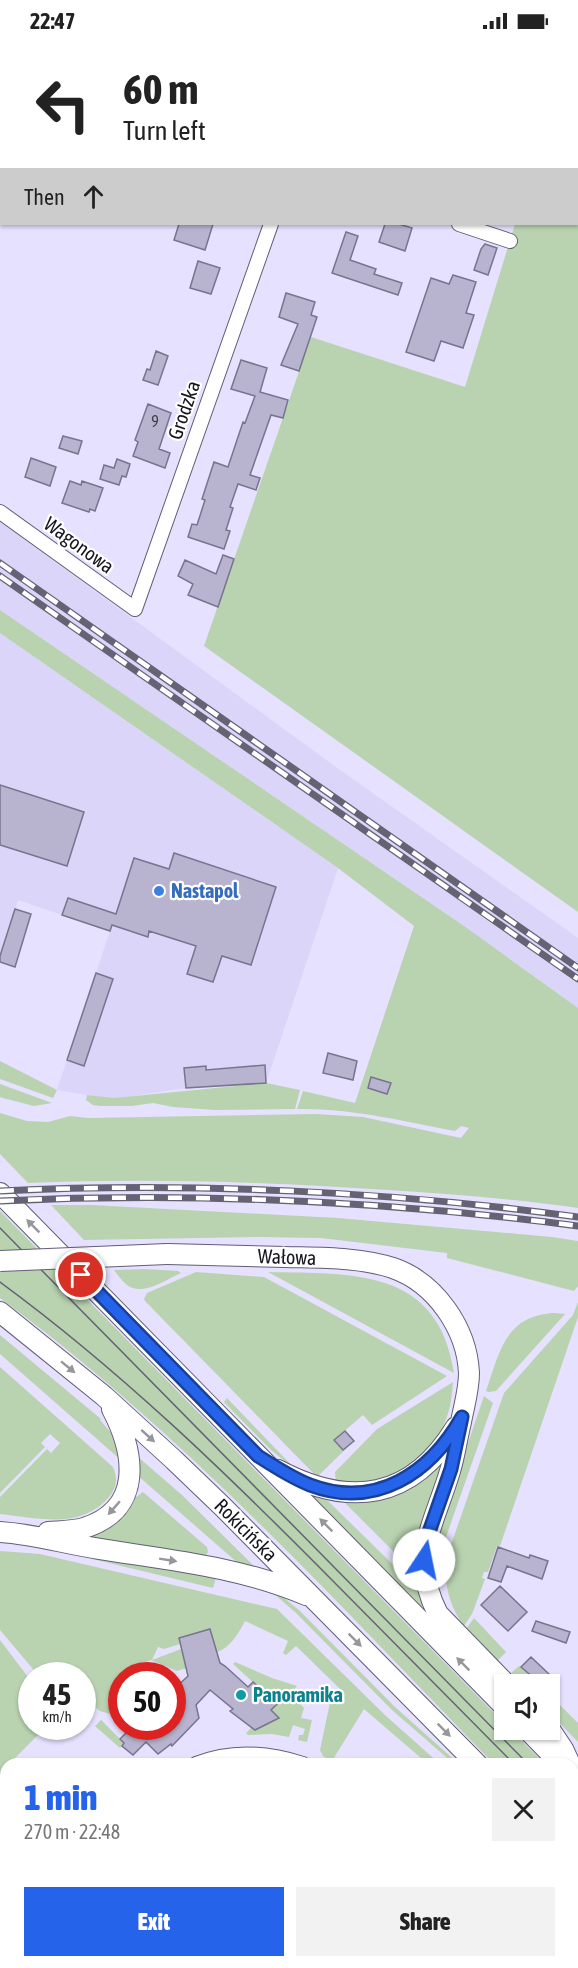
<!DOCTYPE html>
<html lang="en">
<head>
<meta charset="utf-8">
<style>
  body { margin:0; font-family:"Asap Condensed",sans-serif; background:#f2f2f2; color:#222; height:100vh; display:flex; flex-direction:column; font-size:22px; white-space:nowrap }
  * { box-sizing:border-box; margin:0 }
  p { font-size:20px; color:#767676 }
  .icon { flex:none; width:33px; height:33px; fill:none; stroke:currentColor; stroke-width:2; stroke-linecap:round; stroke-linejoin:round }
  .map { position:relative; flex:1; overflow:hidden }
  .drawer { position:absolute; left:0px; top:1716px; width:579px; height:210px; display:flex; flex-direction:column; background:#fff; border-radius:18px 18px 0 0; box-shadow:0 2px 4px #0004 }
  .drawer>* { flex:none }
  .banner { position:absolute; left:0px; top:0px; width:579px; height:183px; box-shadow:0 2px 4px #0004; background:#fff; color:#222; overflow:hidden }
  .tools { position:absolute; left:494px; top:1632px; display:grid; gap:12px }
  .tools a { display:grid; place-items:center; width:66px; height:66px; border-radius:0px; background:#fff; box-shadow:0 2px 4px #0004; font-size:30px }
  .speed { position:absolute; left:18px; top:1620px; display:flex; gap:12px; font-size:30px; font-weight:700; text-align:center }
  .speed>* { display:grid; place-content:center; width:78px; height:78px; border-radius:50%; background:#fff; box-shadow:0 2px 4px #0004; line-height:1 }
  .speed small { font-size:15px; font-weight:400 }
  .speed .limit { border:9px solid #d22; background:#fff; color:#111 }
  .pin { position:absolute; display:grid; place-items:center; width:51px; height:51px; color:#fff; margin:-26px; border:3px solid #fff; border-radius:50%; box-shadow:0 2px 6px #0007 }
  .me { position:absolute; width:66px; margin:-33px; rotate:11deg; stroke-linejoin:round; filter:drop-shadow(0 0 4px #0008) }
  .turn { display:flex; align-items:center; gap:21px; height:126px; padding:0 24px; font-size:27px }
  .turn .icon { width:78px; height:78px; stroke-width:2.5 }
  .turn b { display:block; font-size:42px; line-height:51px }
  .then { display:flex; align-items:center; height:57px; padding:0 24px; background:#0003; gap:12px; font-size:22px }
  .round { display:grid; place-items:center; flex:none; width:63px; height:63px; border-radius:0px; background:#f2f2f2 }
  .summary { display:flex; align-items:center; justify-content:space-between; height:102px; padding:0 24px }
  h1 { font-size:36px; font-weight:800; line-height:45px; color:#2563eb }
  .cta { display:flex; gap:12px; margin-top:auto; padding:12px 24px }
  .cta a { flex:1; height:69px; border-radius:0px; background:#2563eb; color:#fff; font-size:24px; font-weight:800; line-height:69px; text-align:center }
  .cta a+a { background:#f2f2f2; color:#222 }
  .status { display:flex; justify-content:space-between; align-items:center; height:42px; padding:0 30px; background:#fff; direction:ltr }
  .status svg { height:16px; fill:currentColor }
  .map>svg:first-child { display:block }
  .built { fill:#dad5f9 }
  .green { fill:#b9d3b0 }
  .building { fill:#b8b4d0; stroke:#77748e; stroke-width:1.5 }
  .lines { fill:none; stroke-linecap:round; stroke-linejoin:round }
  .street-casing { stroke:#625e78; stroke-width:16 }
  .secondary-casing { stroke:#625e78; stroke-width:22 }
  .street { stroke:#fff; stroke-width:14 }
  .secondary { stroke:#fff; stroke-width:20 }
  .tram { stroke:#656274; stroke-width:1.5 }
  .rail-casing { stroke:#656274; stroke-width:7 }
  .rail { stroke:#fff; stroke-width:4.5; stroke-dasharray:14; stroke-linecap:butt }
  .secondary-bridge-casing { stroke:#625e78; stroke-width:22; stroke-linecap:butt }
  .secondary-bridge { stroke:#fff; stroke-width:20 }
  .oneway { fill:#97969a }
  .route-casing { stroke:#184099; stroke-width:15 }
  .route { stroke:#2563eb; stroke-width:10 }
  .shop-dot { fill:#3f7fe0; stroke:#fff; stroke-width:2 }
  .culture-dot { fill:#0f9aa8; stroke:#fff; stroke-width:2 }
  .labels { text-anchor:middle; stroke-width:4.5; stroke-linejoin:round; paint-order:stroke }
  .number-label { font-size:16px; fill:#3f3d4b }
  .street-label { font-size:20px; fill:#17151f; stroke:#fff }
  .shop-label { font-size:20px; font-weight:bold; fill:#366cbe; stroke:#fff; text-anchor:start }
  .culture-label { font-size:20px; font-weight:bold; fill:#0d838f; stroke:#fff; text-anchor:start }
</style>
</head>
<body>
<div class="status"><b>22:47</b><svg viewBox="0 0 49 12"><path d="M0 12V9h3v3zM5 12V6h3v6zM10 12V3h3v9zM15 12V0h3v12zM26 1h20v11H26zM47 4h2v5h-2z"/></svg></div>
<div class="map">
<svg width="578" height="1926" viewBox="0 0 578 1926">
  <rect width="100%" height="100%" fill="#e5e1fe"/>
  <path class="built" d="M0 480 333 723 578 896V966L464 884 0 568Z
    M0 591 338 826 266 1041 186 1046 112 1057 57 1048 110 889 18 858 0 914Z"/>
  <path class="green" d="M578 18V870L204 604 311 295 465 345 515 182H578Z
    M0 568 464 884 578 966V1166C515 1157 451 1152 388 1148 268 1140 148 1136 28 1141L0 1112V1071L27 1079 48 1080 70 1074 88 1076 316 1072 363 1075 461 1096 469 1086 461 1084 455 1089C402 1079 351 1066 297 1067L303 1049 355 1061 414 884 338 826 0 591Z
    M0 1019 57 1048 53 1056 0 1037Z
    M266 1041 300 1048 295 1067 216 1068 173 1065 153 1061 132 1064H100L93 1063 86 1058 87 1053 114 1056Z
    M0 1042 52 1061 34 1064 3 1056 0 1055Z
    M92 1163 338 1176 552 1195 578 1199V1244L574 1249 447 1216V1211L321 1196 258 1195 84 1198 51 1163Z
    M0 1169 504 1681V1688H511L545 1722H494C336 1560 183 1390 0 1256Z
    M145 1227 178 1229 181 1231C167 1237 142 1255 127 1243 122 1239 118 1233 114 1228Z
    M196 1230 264 1235 447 1334 372 1383 363 1373 334 1398 343 1408 354 1399 317 1435 145 1259 144 1257 147 1251Z
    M268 1230C352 1232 438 1225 454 1331Z
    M578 1260V1275L500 1504H497L488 1530H484L482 1536 485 1537 472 1572 464 1584C450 1566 443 1540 446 1517L504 1351 573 1273Z
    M554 1271 565 1272 496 1349 489 1350 486 1349C500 1309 505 1274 554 1271Z
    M0 1293 101 1377 100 1378 113 1393 122 1419 0 1312Z
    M0 1325 113 1425C118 1436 117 1446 109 1455 80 1488 39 1476 0 1472V1455L47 1407 51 1411 60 1401 50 1392 41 1401 45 1405 0 1451Z
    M453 1340C452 1352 451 1365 446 1377 434 1409 403 1434 369 1440 359 1442 347 1441 336 1441L335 1430 377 1387Z
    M484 1354 493 1361 439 1515 437 1544 432 1534 434 1501Z
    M227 1356 298 1430 271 1408 224 1360Z
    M448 1412 417 1530 413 1529 343 1459 360 1460Z
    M137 1414 182 1453 254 1524 239 1522 137 1433Z
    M143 1450 207 1505 208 1510 204 1517 82 1495 131 1454 135 1456Z
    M303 1451 328 1459 418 1547 423 1564 419 1568Z
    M0 1509 40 1512 277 1567 386 1674 440 1722H428L364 1667 332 1719 323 1714 320 1708 331 1656 340 1647 296 1604 286 1613 283 1611 288 1599 245 1579C239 1591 230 1606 217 1610L210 1587 179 1596 180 1602 164 1607 158 1605 152 1618 181 1607 184 1619 190 1625 177 1629 151 1618 138 1622 127 1633 122 1634C121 1647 113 1659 110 1672L100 1669 94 1664 83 1678 82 1634 38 1633 0 1588Z
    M81 1512 217 1532 213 1546 84 1515Z
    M266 1545 283 1555 300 1569 395 1665 459 1722H454L392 1668 295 1570Z
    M474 1576 506 1610 497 1619 466 1587Z
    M0 1598 31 1639 32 1684 46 1685 9 1722H6V1726L0 1732Z
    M235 1620 272 1636 297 1644 290 1652 304 1666 301 1676 312 1678 307 1700 298 1698 299 1693H303L305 1687 293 1683 289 1695 272 1692 248 1693 246 1691 252 1685 266 1681 268 1682 279 1676 271 1668 277 1662 233 1622Z
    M519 1624 521 1625 539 1642H523L511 1631Z
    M549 1652 578 1681V1700L549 1670Z
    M101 1678 124 1701 120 1706 95 1684Z
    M573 1751 578 1756V1807L573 1802Z
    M12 1920H52L46 1926H6Z
    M123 1920H191L197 1926H117Z
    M247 1920H385L380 1926H242Z
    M424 1920H464L458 1926H422Z"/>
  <path class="building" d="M179 182H213L205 208 174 198Z
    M385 182H399L412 186 405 209 379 200Z
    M346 190 358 194 350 218 376 227 374 232 402 241 398 253 332 231Z
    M485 202 497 206 488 233 474 228 481 207Z
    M198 219 220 226 211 252 190 246Z
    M453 233 476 240 466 271 474 273 463 306 441 299 434 319 406 310 431 236 449 242Z
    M286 251 315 260 311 273 317 275 299 329 281 323 298 282 279 275Z
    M156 309 168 314 158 343 143 338 147 327 150 328Z
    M241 318 267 326 260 350 288 358 283 376 271 373 250 433 260 436 256 448 238 442 230 465 233 466 226 488 230 489 224 507 188 495 192 482 197 483 205 458 202 457 214 420 228 425 243 380 245 381 255 354 231 347Z
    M148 362 171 371 159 407 170 411 165 426 133 414 138 400 135 398Z
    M63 394 82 399 78 412 59 406Z
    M31 416 56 425 50 444 25 435Z
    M117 417 130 422 126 435 122 434 119 443 100 437 104 423 114 426Z
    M70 439 81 443 82 439 103 446 95 469 90 467 89 470 62 461Z
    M223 513 234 517 218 565 188 553 193 542 178 534 185 518 216 532Z
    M0 743 84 770 67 824 0 803Z
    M174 811 276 845 251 923 222 914 213 940 187 932 196 904 149 889 148 895 112 883 110 889 62 873 68 856 116 872 134 816 169 827Z
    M15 867 31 872 15 925 0 920V914Z
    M96 931 113 937 84 1024 67 1018Z
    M328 1011 357 1019 353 1038 323 1031Z
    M265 1023 266 1041 186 1046 184 1026 206 1024V1028Z
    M371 1035 391 1041 387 1052 368 1046Z
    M345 1389 354 1399 343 1408 334 1398Z
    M498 1505 529 1516 530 1513 548 1519 542 1537 507 1524 501 1540 488 1536Z
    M500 1544 527 1570 508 1589 481 1563Z
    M536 1579 570 1590 566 1601 532 1589Z
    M210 1587 220 1621 225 1624 248 1645 253 1640 277 1662 271 1668 279 1676 255 1688 230 1669 233 1667 210 1648 196 1663 199 1676 172 1704 171 1702 158 1712 146 1700 133 1713 122 1704 124 1701 120 1697 133 1684H172V1649L188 1634 179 1596Z
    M531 1615 550 1633 541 1642 521 1625Z"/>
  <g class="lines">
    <defs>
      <path id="street" d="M577 0 578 2
        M222 2 223 0
        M462 2V0
        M0 29H2
        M459 182 510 199
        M0 470 135 567 271 182
        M196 1722C231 1708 269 1711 303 1722
        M0 1901 6 1895
        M90 1920 96 1926
        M203 1920 209 1926
        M531 1920 537 1926"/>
      <path id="secondary" d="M0 1151 504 1664
        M167 1212C206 1213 246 1214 285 1215 320 1216 359 1215 393 1226 436 1241 467 1287 469 1331 469 1348 464 1364 461 1380 457 1396 455 1413 450 1429 434 1483 409 1516 438 1572L506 1642
        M0 1270 104 1354 174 1418 223 1465 477 1722
        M278 1428C350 1466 412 1458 456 1385
        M0 1490C34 1492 66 1502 100 1507 169 1518 241 1525 306 1553
        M48 1490C60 1489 73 1489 84 1486 144 1467 135 1411 112 1367
        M549 1686 563 1707 570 1722
        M528 1688 561 1722
        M573 1818 578 1823"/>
    </defs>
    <use href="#street" class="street-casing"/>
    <use href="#secondary" class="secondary-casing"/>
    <use href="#street" class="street"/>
    <use href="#secondary" class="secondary"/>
    <path class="tram" d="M0 1186 528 1722
      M0 1240C120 1328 227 1432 331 1537 392 1599 453 1660 514 1722
      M573 1768 578 1773
      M573 1782 578 1787"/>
    <defs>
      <path id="rail" d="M0 521 578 926
        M0 534 578 937
        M0 1149C189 1140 390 1149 578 1175
        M0 1159C192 1150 387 1159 578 1184"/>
    </defs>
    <use href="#rail" class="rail-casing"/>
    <use href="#rail" class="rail"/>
    <defs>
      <path id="secondary-bridge" d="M0 1219 167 1212"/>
    </defs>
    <use href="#secondary-bridge" class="secondary-bridge-casing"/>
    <use href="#secondary-bridge" class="secondary-bridge"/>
  </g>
  <defs><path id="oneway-solid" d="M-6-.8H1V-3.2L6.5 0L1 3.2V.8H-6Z" transform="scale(1.5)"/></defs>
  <g class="oneway">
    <use href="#oneway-solid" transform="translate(33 1184) rotate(-135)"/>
    <use href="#oneway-solid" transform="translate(68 1325) rotate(39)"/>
    <use href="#oneway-solid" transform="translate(148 1394) rotate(42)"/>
    <use href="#oneway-solid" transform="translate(114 1466) rotate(131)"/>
    <use href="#oneway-solid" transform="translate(326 1483) rotate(-135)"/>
    <use href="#oneway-solid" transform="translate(168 1518) rotate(9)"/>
    <use href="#oneway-solid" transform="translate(355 1598) rotate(45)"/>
    <use href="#oneway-solid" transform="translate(463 1622) rotate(-135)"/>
    <use href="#oneway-solid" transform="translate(444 1688) rotate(45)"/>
  </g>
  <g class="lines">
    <defs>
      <path id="route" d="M81 1233 258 1414C275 1425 292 1436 310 1443 376 1468 430 1431 462 1375L451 1427 428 1493 424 1518"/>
    </defs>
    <use href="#route" class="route-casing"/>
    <use href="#route" class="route"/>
  </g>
  <circle class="shop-dot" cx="159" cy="849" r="6"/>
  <circle class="culture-dot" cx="241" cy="1653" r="6"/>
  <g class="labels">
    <g class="number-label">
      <text x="155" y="385">9</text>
    </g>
    <g class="street-label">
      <text transform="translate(184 368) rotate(-71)" y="7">Grodzka</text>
      <text transform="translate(79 503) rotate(36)" y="7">Wagonowa</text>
      <text transform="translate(287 1215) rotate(2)" y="7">Wałowa</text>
      <text transform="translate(246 1488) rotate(45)" y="7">Rokicińska</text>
    </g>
    <g class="shop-label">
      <text x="171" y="856">Nastapol</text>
    </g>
    <g class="culture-label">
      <text x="253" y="1660">Panoramika</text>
    </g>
  </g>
</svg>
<div class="tools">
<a><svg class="icon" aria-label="sound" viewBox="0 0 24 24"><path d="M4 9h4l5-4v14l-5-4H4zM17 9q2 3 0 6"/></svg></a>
</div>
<div class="speed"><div>45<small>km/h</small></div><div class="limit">50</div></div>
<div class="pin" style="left:81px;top:1233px;background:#d93025"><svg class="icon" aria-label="arrive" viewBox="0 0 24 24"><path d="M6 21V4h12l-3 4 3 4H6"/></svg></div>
<svg class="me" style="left:424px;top:1518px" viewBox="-20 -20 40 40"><circle r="19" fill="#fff"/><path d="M0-13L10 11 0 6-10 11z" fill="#2563eb"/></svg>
<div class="banner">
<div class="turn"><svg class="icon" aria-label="left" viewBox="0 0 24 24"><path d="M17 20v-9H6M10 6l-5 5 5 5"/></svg><div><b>60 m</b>Turn left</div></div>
<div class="then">Then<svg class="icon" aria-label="ahead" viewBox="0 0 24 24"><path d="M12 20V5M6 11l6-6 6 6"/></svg></div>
</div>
<section class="drawer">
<div class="summary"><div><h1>1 min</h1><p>270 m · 22:48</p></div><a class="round"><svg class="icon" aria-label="close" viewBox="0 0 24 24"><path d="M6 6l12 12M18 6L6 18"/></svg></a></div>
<div class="cta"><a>Exit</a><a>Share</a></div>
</section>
</div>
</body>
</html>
